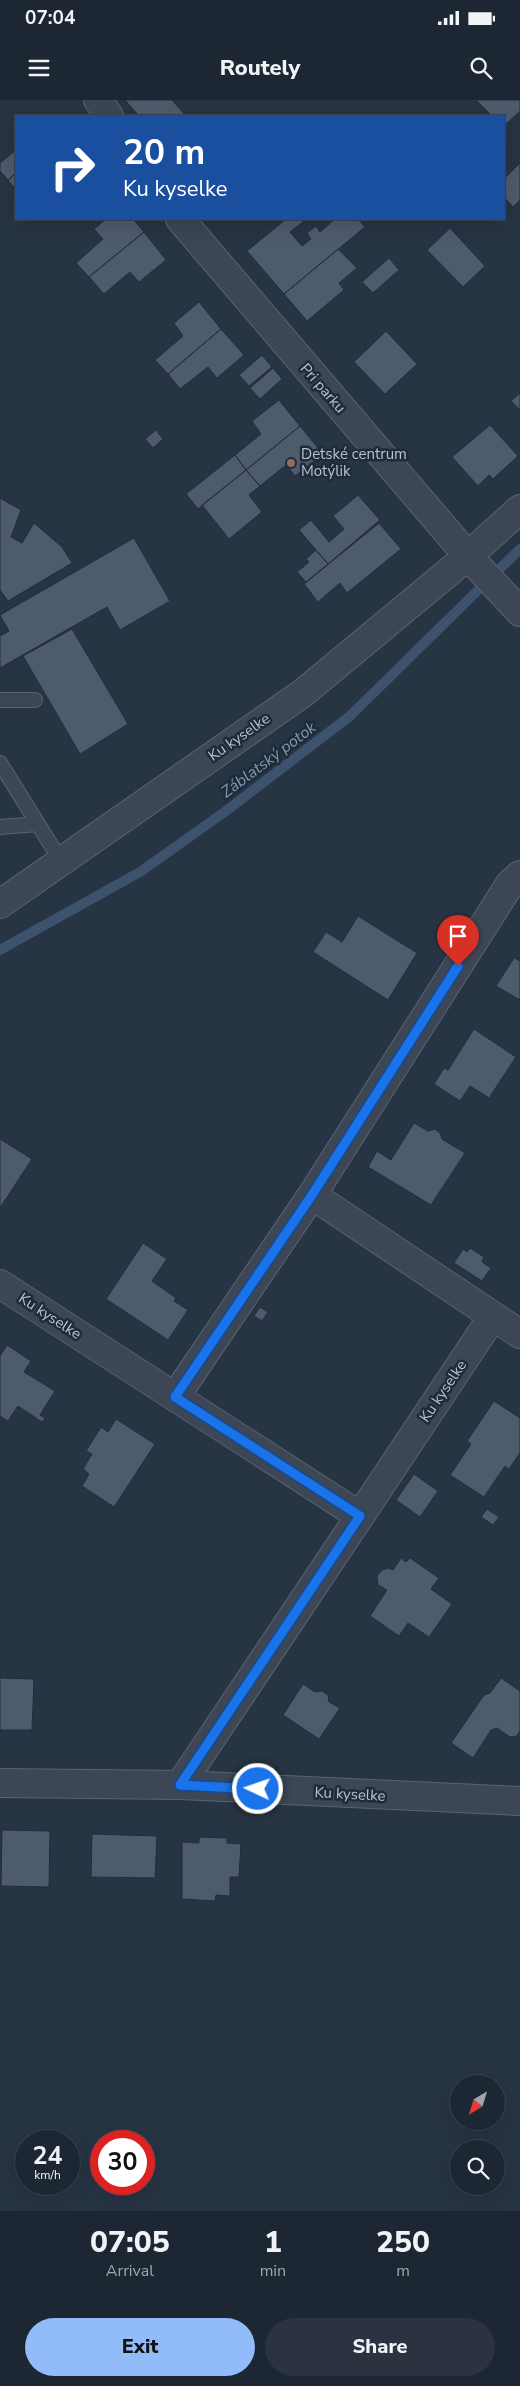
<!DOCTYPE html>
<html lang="en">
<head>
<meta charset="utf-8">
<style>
  body { margin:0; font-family:"Nunito Sans",sans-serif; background:#2a333f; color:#f1f3f6; height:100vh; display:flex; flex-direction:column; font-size:19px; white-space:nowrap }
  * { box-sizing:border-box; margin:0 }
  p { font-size:16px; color:#a0a5ac }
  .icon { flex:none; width:28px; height:28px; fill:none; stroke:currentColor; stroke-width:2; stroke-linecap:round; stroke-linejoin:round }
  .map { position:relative; height:2111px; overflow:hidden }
  .side { display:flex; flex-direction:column; background:#1d2733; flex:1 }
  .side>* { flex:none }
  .top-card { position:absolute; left:15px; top:15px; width:490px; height:105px; border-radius:0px; box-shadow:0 5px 20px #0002,0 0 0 1px #3b444e; background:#1a4fa0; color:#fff; overflow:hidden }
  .needle { width:32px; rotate:218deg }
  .controls { position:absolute; left:450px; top:1975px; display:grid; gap:10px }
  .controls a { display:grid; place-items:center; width:55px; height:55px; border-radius:50%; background:#1d2733; box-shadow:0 5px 20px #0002,0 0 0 1px #3b444e; font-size:25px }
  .speed { position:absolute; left:15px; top:2030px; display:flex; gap:10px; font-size:25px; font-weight:700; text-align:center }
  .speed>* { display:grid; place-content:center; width:65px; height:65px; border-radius:50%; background:#1d2733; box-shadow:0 5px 20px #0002,0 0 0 1px #3b444e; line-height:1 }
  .speed small { font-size:12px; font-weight:400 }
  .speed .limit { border:8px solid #d22; background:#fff; color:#111 }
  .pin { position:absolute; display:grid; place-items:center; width:42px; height:42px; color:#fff; margin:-51px -21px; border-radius:50% 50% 50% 0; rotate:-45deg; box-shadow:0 0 5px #0007 }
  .pin .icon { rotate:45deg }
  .me { position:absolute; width:55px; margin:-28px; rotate:273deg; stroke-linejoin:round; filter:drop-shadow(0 0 4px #0008) }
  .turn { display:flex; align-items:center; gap:18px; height:105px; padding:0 25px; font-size:22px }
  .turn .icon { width:65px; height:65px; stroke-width:2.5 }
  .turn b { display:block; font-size:35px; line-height:42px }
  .eta { display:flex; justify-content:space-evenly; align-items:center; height:85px; text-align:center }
  .eta b { font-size:30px; font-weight:800; line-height:35px }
  .action { display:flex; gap:10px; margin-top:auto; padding:10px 25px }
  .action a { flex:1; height:58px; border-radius:30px; background:#92bcf9; color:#111; font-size:20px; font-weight:800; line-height:58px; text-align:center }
  .action a+a { background:#2a333f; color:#f1f3f6 }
  .status { display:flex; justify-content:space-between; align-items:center; height:35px; padding:0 25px; background:#1d2733; direction:ltr }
  .status svg { height:14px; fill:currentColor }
  header { display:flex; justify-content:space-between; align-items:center; height:65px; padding:0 25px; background:#1d2733; font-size:22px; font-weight:800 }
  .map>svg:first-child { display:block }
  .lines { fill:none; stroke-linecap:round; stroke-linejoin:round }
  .stream { stroke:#3d526d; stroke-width:10 }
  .building { fill:#4e5b6d; stroke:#222d3b }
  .lane-casing { stroke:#5a6471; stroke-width:16 }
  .street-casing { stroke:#5a6471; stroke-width:30 }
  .lane { stroke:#3c4654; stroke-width:14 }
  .street { stroke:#3c4654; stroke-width:28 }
  .route-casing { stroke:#114b97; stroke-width:12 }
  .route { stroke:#1a73e8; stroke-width:9 }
  .education-dot { fill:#8d6e63; stroke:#202b39; stroke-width:2 }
  .labels { text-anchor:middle; stroke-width:5; stroke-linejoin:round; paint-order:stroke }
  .street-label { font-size:15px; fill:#b9c1cd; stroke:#202b39 }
  .poi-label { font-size:15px; fill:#b9c1cd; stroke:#202b39; text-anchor:start }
  .water-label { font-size:16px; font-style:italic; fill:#8098b4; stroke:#202b39 }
</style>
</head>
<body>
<div class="status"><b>07:04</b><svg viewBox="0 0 49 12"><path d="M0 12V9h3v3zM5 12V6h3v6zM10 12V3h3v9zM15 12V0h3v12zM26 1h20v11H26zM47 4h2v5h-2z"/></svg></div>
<header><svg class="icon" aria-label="menu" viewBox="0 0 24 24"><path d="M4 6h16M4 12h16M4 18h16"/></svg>Routely<svg class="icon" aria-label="search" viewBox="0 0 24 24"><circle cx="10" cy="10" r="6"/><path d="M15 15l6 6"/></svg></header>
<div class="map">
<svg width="520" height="2111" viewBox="0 0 520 2111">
  <rect width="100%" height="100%" fill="#273444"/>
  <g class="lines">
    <path class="stream" d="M0 850 140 772 226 711 350 616 520 449"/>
  </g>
  <path class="building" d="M125 0H172L186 16H139Z
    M476 0H520V11L504 26V16H492Z
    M16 50V73L8 80 0 71V63Z
    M520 63V100L513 107 504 97V79Z
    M16 73V90L8 80Z
    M106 119H133L144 132 89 177 76 163 103 139 94 129Z
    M286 119H300L303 122 290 132 302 146 311 139 307 133 316 126 320 132 335 119H358L365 127 284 194 247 151Z
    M450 128 485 166 463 187 427 150Z
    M144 132 166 160 139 182 130 172 104 194 89 177Z
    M338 149 357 168 339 183 344 190 307 221 284 194Z
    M389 158 399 170 373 193 362 182Z
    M199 202 221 229 168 274 155 260 183 236 174 223Z
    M221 229 244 255 217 278 208 267 180 289 168 274Z
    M386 231 417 264 385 294 354 262Z
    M262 255 272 267 249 286 239 275Z
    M273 268 282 279 260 299 250 288Z
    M520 293V310L511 301Z
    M279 300 300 326 246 370 235 355 261 334 252 321Z
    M490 325 518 356 493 379 489 375 478 386 452 357Z
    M300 326 323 354 295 376 286 365 260 386 246 370Z
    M156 330 163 339 153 348 145 339Z
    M235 355 246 370 198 409 186 394Z
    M246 370 260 386 249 395 262 412 229 439 202 405Z
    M358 395 380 420 328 464 299 430 311 420 329 442 344 429 333 416Z
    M0 398 21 410 11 437 22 443 34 423 62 447 72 463 8 501 0 490Z
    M379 423 401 449 347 493 340 483 318 502 304 484Z
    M134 438 170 501 120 530 107 507 0 568V536L9 531 0 515Z
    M316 450 328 464 306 482 297 472 309 462 306 459Z
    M72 529 128 624 80 654 23 556Z
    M358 816 417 853 388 900 313 852 326 832 342 842Z
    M514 858 520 861V900L496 886Z
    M474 929 516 957 489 998 470 986 460 1001 434 984 444 968 448 970Z
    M414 1023 428 1031 435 1029 440 1033 442 1039 465 1053 431 1105 368 1067 377 1051 391 1060Z
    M0 1039 32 1059 0 1108Z
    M143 1143 167 1159 152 1181 176 1198 174 1201 188 1210 168 1240 106 1199Z
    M470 1148 484 1157 482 1162 491 1168 482 1181 454 1163 463 1149 467 1152Z
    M260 1207 268 1212 262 1221 254 1216Z
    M7 1245 31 1261 24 1272 55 1291 40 1315 45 1318 42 1322 18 1306 8 1321 0 1316V1256Z
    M494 1301 520 1318V1353L509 1369 505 1366 484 1397 450 1375 471 1344 467 1341Z
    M116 1319 155 1344 114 1407 82 1386 89 1374 83 1369 92 1354 86 1351 101 1327 108 1332Z
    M414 1374 438 1391 420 1417 396 1400Z
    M487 1409 499 1417 493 1425 481 1417Z
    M401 1458 406 1462 410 1458 439 1478 431 1489 452 1504 429 1537 408 1523 399 1536 370 1516 387 1490 378 1485 377 1476 382 1470 389 1468 393 1470Z
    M0 1578 34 1579 32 1630H0Z
    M501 1578 520 1591V1631L517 1636 510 1637 497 1628 491 1630 473 1658 451 1643 484 1595 490 1593Z
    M303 1584 315 1592 322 1591 328 1595 329 1602 340 1608 319 1639 283 1615Z
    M2 1730 50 1731 49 1787 1 1786Z
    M92 1734 157 1736 155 1778 91 1777Z
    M199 1737 227 1738V1743L241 1744 239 1777H230V1796L216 1795 215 1801 182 1799V1742L199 1743Z"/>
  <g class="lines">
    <defs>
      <path id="lane" d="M0 600H35
        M0 663 61 761
        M0 727 38 724"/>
      <path id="street" d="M98 0 109 16
        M180 119 468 456 520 512
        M0 804 303 593 468 456 520 409
        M312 1095 493 1216 360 1416
        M0 1184 360 1416 180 1685 0 1683
        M493 1216 520 1234
        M175 1297 312 1095 510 784 520 775
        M180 1685 520 1701"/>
    </defs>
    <use href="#lane" class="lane-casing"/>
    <use href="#street" class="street-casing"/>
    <use href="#lane" class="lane"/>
    <use href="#street" class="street"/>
  </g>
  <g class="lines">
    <defs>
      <path id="route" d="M258 1689 180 1685 360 1416 175 1297 312 1095 458 866"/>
    </defs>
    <use href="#route" class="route-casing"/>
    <use href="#route" class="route"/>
  </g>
  <circle class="education-dot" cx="291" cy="363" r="5"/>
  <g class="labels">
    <g class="street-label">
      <text transform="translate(323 288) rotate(49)" y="5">Pri parku</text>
      <text transform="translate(239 637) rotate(-35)" y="5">Ku kyselke</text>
      <text transform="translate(50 1216) rotate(33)" y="5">Ku kyselke</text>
      <text transform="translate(443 1291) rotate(-56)" y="5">Ku kyselke</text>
      <text transform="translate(350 1694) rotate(3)" y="5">Ku kyselke</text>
    </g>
    <g class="poi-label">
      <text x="301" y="359">Detské centrum<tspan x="301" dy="17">Motýlik</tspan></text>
    </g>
    <g class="water-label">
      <text transform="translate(268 659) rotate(-37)" y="6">Záblatský potok</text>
    </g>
  </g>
</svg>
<div class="controls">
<a><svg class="needle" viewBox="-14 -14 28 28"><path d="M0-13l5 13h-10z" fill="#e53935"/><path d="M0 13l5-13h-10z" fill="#a0a5ac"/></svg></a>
<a><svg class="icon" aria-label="search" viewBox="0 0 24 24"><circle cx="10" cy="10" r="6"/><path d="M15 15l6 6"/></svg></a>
</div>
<div class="speed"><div>24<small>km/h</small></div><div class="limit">30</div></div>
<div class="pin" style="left:458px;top:866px;background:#d93025"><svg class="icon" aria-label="arrive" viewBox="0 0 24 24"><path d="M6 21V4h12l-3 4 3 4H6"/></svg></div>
<svg class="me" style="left:258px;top:1689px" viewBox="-20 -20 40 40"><circle r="17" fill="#1a73e8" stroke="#fff" stroke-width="3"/><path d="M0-11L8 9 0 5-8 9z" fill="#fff"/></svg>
<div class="top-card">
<div class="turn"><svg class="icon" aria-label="right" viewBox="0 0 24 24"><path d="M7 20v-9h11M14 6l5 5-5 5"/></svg><div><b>20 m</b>Ku kyselke</div></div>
</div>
</div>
<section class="side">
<div class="eta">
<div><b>07:05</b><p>Arrival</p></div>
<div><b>1</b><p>min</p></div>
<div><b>250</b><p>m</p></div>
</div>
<div class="action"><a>Exit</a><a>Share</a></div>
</section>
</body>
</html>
